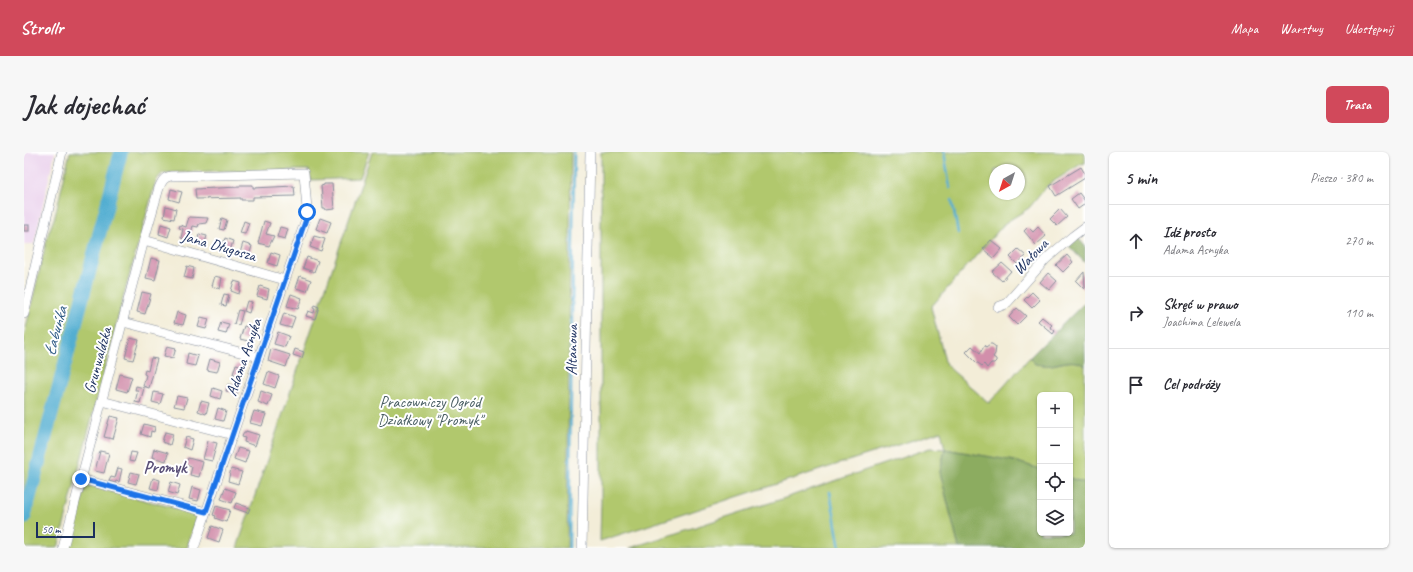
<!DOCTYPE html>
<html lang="pl">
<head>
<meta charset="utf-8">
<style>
	body { margin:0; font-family:Caveat,sans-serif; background:#f7f7f7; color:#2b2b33 }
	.controls { position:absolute; right:12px; bottom:12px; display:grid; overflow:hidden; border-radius:6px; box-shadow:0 1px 3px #0004 }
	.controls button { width:36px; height:36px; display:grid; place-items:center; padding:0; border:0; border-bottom:1px solid #e1e1e2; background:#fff; color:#2b2b33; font:20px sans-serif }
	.compass { position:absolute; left:965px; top:12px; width:36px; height:36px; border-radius:50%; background:#fff; box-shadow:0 1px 3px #0004; rotate:219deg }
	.scale { position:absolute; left:12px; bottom:10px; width:59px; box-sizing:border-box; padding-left:4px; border:2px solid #1b2f5e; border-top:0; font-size:11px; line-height:14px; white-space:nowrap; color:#1b2f5e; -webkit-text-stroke:3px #fff; paint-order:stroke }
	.stop { position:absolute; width:12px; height:12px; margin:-9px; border:3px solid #1a73e8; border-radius:50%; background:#fff }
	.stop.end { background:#1a73e8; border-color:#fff; box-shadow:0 1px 4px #0008 }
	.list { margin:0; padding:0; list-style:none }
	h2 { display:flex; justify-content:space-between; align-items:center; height:52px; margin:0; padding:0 16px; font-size:17px }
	h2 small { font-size:13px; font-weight:400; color:#7c7c81 }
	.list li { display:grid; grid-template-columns:26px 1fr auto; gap:12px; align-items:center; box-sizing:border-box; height:72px; padding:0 16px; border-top:1px solid #e1e1e2 }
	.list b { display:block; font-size:15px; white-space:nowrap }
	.list p { margin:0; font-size:13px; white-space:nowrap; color:#7c7c81 }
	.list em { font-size:13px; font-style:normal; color:#7c7c81 }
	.icon { flex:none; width:22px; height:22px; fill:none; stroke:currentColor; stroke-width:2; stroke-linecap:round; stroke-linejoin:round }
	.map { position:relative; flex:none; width:1061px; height:396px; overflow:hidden; border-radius:6px }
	header { display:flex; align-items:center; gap:24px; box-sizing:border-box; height:56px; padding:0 20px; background:#d1495b; color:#fff }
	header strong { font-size:19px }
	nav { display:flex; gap:22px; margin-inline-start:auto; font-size:14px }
	.intro { display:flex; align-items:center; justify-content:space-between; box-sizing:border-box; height:96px; padding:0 24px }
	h1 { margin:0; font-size:28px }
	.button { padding:10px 18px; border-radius:6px; background:#d1495b; color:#fff; font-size:14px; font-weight:700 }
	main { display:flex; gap:24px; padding:0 24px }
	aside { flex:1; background:#fff; border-radius:6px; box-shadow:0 1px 3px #0004 }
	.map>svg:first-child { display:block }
	.built { fill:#ead1ec }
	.green { fill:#b1c86d; stroke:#667c66; fill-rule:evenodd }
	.forest { fill:#8cac60; stroke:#546e5f }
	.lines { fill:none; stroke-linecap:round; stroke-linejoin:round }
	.stream { stroke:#53aed1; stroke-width:2.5 }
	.river { stroke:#53aed1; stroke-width:14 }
	.building { fill:#d28fab }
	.street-casing { stroke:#878e9b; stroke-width:10 }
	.street { stroke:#fff; stroke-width:9 }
	.route { stroke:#1a73e8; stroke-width:5 }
	.labels { text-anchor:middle; stroke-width:4; stroke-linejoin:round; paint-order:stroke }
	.street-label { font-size:16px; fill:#1b2f5e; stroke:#fff }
	.park-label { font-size:16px; fill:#485d62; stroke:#fff }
	.water-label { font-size:17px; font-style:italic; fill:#2f5b86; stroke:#fff }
	.neighbourhood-label { font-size:17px; font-weight:bold; fill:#5b5179; stroke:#fff }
</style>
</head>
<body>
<header>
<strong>Strollr</strong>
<nav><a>Mapa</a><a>Warstwy</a><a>Udostępnij</a></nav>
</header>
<div class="intro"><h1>Jak dojechać</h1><a class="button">Trasa</a></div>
<main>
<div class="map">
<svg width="1061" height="396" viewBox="0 0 1061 396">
	<rect width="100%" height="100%" fill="#fff"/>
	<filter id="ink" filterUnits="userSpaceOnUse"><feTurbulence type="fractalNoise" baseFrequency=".025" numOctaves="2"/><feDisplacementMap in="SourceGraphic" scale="8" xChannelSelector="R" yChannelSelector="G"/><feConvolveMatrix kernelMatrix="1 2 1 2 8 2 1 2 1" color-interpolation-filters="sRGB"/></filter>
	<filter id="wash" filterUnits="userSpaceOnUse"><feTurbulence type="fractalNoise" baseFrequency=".012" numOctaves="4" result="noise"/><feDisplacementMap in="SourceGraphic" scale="16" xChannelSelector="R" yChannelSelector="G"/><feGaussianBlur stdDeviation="0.9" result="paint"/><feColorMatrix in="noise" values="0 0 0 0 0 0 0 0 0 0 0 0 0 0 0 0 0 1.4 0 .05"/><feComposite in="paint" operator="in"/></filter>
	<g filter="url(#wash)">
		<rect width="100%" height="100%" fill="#f3edd8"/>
		<!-- built -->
		<polygon class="built" points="0,0 31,0 10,92 0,92"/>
		<!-- green -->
		<g class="green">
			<path d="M46,0H345L336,26L287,28L285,18L192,19L139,21C135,24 133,27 131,32L101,139L34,396H0V184L24,82L31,64Z"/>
			<polygon points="348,0 547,0 543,396 213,396"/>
			<path d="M577,0H1061V11L1057,12L1024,33L1005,56L981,71L907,155L922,213L965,251L1006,205L1011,212C1017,212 1022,213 1027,213C1038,212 1051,205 1061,214V331L1046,326V243H1016V317L990,309L921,297L916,320L935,396H606L758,347L906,296L921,297L917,279L576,389L577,349ZM971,18H995V42H971Z"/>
			<polygon points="62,333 174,362 163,396 45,396"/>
		</g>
		<!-- forest -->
		<g class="forest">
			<polygon points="1054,86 1061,94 1061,111 1045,94"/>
			<path d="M1061,150V214C1052,206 1038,211 1027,213C1022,214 1017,213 1011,212L1006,205Z"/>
			<polygon points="921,297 990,309 1016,317 1016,381 1046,381 1046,326 1061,331 1061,396 935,396 916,320"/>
		</g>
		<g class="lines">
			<!-- stream -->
			<g class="stream">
				<polyline points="920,0 926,36"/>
				<polyline points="928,48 934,81"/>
				<polyline points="806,340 816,396"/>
				<polyline points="545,396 550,0"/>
			</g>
			<!-- river -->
			<polyline class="river" points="0,366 97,0"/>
		</g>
		<g id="blocks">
			<!-- building -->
			<g class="building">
				<polygon points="1057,15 1061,22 1061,26 1032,44 1026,34"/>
				<polygon points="300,32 308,32 310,57 302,58 301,56 299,56 297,34 300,33"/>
				<polygon points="216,33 229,33 229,36 270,34 271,44 229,45 229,48 217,48 217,46 172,47 171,37 216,35"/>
				<polygon points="147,37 158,40 155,50 145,47"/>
				<polygon points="1055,41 1061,49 1061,52 1054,57 1047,47"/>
				<polygon points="142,54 152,57 150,67 140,65"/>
				<polygon points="1036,57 1043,65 1033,74 1026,67"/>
				<polygon points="165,65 184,66 182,71 175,72 174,75 169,74 165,88 157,86 159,77 155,76 156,73 162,75"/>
				<polygon points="198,66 203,68 200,78 195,77"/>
				<polygon points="296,66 307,70 303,81 292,77"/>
				<polygon points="220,69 225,71 221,82 216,81"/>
				<polygon points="240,69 246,71 242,82 250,84 245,94 234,91"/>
				<polygon points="137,72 147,75 144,85 135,82"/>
				<rect x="0" y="73" width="5" height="6"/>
				<polygon points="256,75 264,77 261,87 253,85"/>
				<polygon points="1004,75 1009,80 1014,75 1022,84 1012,93 1000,79"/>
				<polygon points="175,82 183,84 180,94 173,92"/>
				<polygon points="290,84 301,87 297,99 286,95"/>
				<polygon points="201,86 209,89 206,99 198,96"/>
				<polygon points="967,88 978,97 970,106 959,97"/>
				<polygon points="219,91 228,94 225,104 216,101"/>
				<polygon points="994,97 1002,104 993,112 986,105"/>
				<polygon points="247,100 256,103 253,114 244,111"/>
				<polygon points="1043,103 1049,110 1039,120 1032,113"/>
				<polygon points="283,105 294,109 290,120 279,116"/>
				<polygon points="127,106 136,108 131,128 122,126"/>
				<polygon points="978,111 987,119 978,129 968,120"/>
				<polygon points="163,114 170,116 168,127 160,125"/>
				<polygon points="1060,120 1061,136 1060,137 1052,129"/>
				<polygon points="1024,121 1033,129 1025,138 1016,130"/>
				<polygon points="191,124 198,126 196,137 188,134"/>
				<polygon points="276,124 287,128 283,139 272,136"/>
				<polygon points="210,129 217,131 215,142 207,139"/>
				<polygon points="236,134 245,137 243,147 233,144"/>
				<polygon points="118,140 127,142 121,162 113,160"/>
				<polygon points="1008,140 1016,148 1008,156 1000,148"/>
				<polygon points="200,142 205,143 202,154 197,153"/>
				<polygon points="267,142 278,146 274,157 263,154"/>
				<polygon points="223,149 228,150 225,161 220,159"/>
				<polygon points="290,153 295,155 291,167 282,164 284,159 290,161 291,157 289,156"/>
				<polygon points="993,156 1002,164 993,173 985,165"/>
				<polygon points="214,158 219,159 215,173 210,172"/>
				<polygon points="153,160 162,163 159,173 150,171"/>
				<polygon points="260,161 271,165 267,176 256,173"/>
				<polygon points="177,165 185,167 182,177 174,175"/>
				<polygon points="1018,165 1028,173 1026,175 1031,179 1029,182 1014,169"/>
				<polygon points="197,170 205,172 202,182 194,180"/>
				<polygon points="220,174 232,177 228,190 216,187"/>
				<polygon points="254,180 265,184 261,195 250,192"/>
				<polygon points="106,186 115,188 109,208 101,206"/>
				<polygon points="966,192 968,192 972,195 971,202 969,205 972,207 972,209 970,211 967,211 963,216 960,212 958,214 954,211 953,211 942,200 948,194 956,201 961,193 962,195"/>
				<polygon points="143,194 152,196 149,206 140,204"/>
				<polygon points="247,197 266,203 262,215 244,209"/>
				<polygon points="271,197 280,200 278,206 269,203"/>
				<polygon points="164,201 174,204 171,214 162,212"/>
				<polygon points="127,206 133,207 125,236 119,234 122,223 120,222 121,218 124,219"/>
				<polygon points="186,207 196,210 193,220 183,218"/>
				<polygon points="212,212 220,214 217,224 209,222"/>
				<polygon points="244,220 255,224 251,236 240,232"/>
				<polygon points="96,222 108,225 103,240 92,237"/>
				<polygon points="204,232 215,235 213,242 202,239"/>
				<polygon points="112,234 120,236 116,251 111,250 114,238 111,238"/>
				<polygon points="189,236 198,239 196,247 187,244"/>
				<polygon points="237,239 248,243 244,254 234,250"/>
				<polygon points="130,240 139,242 136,252 128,250"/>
				<polygon points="153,244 163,246 160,256 150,254"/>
				<polygon points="177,249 185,251 182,262 174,259"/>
				<polygon points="194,256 202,259 199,269 191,267"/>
				<polygon points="230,259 242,262 238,274 226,271"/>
				<polygon points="86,264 95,266 89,287 80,285"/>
				<polygon points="120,272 131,275 130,280 127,279 126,285 117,282"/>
				<polygon points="222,279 235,283 231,294 220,290 221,286 218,285 220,280 222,280"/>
				<polygon points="141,280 149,282 146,293 138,290"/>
				<polygon points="162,285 169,287 166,298 159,295"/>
				<polygon points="184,289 193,291 188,309 179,307"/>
				<polygon points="214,296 225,299 221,311 210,307"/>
				<polygon points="130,297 144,301 142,309 128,305"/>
				<polygon points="76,299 85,301 80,321 71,319"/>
				<polygon points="107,300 113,301 110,310 105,309"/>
				<polygon points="164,306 179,310 175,325 166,323 168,315 161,313"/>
				<polygon points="94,316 98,317 95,330 92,329 91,331 85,329 87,325 91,326"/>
				<polygon points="207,317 218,320 214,332 204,329"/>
				<polygon points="107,320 115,322 112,332 104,330"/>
				<polygon points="129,326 136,328 134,338 126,336"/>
				<polygon points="147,330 156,333 153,343 144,340"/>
				<polygon points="168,335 177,338 174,349 165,347"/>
				<polygon points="201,336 212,340 208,351 197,347"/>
				<polygon points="212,351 226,356 224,361 210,356"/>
				<polygon points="192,354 206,358 202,370 191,366 192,364 189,363"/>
				<polygon points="188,374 199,378 195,390 184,386"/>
			</g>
		</g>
	</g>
	<g filter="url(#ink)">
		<use href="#blocks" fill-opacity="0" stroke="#878e9b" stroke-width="1"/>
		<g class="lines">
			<!-- street casing -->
			<g class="street-casing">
				<g id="street">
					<polyline points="120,88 261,128"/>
					<polyline points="974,155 982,152 1022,107 1049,84 1061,75"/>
					<polyline points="0,162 38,0"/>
					<polyline points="99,170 235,205"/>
					<polyline points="78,249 209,283"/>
					<polyline points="57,327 182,360"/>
					<path d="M39,396L120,88L135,36C138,29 140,25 147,24L280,21L283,57L282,67L170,396"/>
					<polyline points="558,396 566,0"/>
				</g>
			</g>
			<!-- street -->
			<use href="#street" class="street"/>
		</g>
	</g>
	<g class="lines" filter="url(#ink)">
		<!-- route -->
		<polyline class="route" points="57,327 182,360 282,67 283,60"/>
	</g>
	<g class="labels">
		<!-- street labels -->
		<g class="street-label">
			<text transform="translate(195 93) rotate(16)" y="6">Jana Długosza</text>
			<text transform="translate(1006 104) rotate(-46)" y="6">Wałowa</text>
			<text transform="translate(547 198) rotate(-89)" y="6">Altanowa</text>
			<text transform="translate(219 205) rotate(-71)" y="6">Adama Asnyka</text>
			<text transform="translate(73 208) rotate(-75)" y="6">Grunwaldzka</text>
		</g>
		<!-- park labels -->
		<g class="park-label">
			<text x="406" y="255">Pracowniczy Ogród<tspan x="406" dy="18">Działkowy "Promyk"</tspan></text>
		</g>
		<!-- water labels -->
		<g class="water-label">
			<text transform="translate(31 179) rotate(-75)" y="6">Łabuńka</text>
		</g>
		<!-- neighbourhood labels -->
		<g class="neighbourhood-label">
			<text x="141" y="321">Promyk</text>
		</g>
	</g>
</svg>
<div class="controls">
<button>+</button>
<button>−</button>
<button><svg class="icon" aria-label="locate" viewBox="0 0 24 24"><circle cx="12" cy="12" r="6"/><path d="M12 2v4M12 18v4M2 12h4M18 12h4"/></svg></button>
<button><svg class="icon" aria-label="layers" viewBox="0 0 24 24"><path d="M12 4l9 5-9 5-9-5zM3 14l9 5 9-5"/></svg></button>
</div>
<svg class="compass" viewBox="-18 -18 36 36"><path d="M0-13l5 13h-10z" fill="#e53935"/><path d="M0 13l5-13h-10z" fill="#7c7c81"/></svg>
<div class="scale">50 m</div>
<div class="stop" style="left:283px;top:60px"></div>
<div class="stop end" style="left:57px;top:327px"></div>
</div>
<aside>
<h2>5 min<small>Pieszo · 380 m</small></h2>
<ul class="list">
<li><svg class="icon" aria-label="ahead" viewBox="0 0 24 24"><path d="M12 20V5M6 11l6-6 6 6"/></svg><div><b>Idź prosto</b><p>Adama Asnyka</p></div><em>270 m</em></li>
<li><svg class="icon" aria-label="right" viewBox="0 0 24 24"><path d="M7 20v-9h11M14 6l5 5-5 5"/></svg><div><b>Skręć w prawo</b><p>Joachima Lelewela</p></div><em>110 m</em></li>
<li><svg class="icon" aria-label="arrive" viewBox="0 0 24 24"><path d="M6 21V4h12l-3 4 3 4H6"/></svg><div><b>Cel podróży</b></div></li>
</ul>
</aside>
</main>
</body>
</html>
